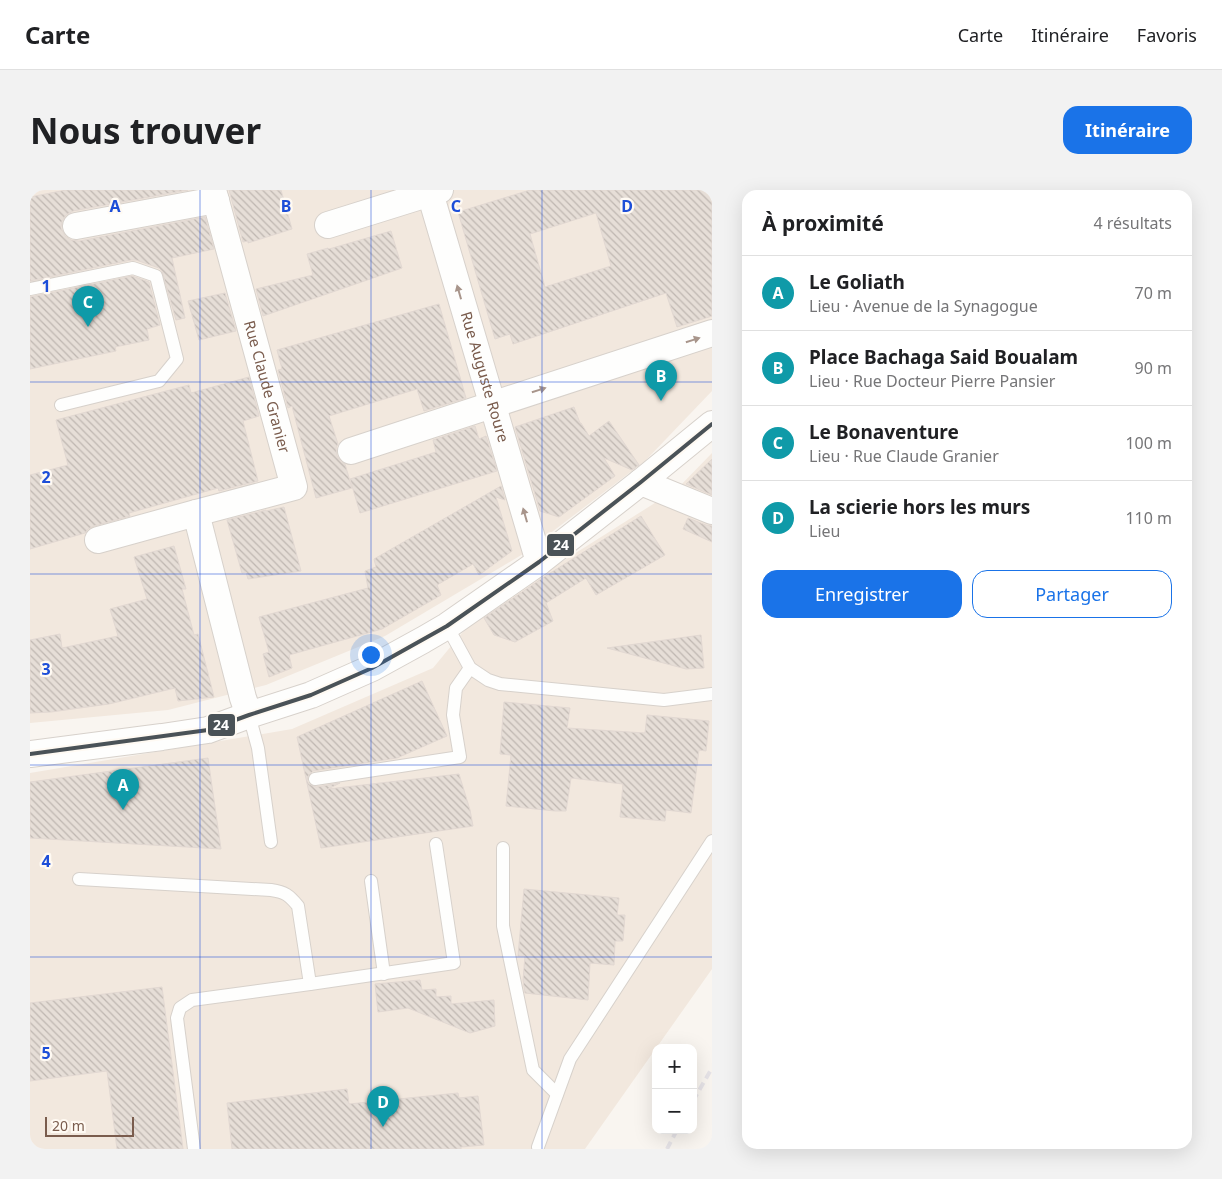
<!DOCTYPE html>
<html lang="fr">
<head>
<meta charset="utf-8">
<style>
	body { margin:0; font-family:"Noto Sans",sans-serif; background:#f2f2f2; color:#202124 }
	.controls { position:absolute; right:15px; bottom:15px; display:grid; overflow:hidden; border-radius:10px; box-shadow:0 5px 20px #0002 }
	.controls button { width:45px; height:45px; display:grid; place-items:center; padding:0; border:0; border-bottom:1px solid #e0e0e0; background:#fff; color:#202124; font:25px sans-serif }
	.scale { position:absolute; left:15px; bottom:12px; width:89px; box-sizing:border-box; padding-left:5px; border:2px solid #7a5c4d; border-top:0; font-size:14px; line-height:18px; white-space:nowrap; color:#7a5c4d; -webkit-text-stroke:4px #fffaf3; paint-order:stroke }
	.you { position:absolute; left:340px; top:464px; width:18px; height:18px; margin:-12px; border:4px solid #fff; border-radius:50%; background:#1a73e8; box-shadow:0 0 0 8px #1a73e833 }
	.badge { display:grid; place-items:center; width:32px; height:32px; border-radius:50%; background:#1a73e8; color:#fff; font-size:16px; font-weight:700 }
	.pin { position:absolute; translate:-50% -41px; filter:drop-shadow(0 1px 2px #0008) }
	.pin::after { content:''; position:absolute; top:26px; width:18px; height:15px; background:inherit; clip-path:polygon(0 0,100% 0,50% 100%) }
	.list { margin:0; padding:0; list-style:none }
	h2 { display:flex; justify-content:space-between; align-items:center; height:65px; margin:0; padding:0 20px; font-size:21px }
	h2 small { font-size:16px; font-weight:400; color:#757577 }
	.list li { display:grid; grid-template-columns:32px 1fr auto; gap:15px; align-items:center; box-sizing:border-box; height:75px; padding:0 20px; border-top:1px solid #e0e0e0 }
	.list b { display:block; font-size:19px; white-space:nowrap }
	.list p { margin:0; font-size:16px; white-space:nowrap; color:#757577 }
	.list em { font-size:16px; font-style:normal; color:#757577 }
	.actions { display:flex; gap:10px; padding:15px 20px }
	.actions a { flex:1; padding:11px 0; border:1px solid #1a73e8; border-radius:15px; text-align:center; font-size:18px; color:#1a73e8 }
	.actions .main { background:#1a73e8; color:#fff }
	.map { position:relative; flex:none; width:682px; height:959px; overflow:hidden; border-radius:15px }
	header { display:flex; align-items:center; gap:30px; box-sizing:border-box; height:70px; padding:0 25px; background:#fff; border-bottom:1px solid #e0e0e0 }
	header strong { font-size:24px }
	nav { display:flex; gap:28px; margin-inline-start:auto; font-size:18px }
	.intro { display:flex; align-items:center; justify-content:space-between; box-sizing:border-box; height:120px; padding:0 30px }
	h1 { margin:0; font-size:35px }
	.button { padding:12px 22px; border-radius:15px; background:#1a73e8; color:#fff; font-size:18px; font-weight:700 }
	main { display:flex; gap:30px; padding:0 30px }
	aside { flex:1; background:#fff; border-radius:15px; box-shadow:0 5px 20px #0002 }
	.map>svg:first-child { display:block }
	.residential { fill:#f2e8de }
	.building { fill:url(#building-back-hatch); stroke:#e2d8d2; fill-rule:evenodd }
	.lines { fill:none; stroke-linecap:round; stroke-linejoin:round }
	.lane-casing { stroke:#d7d1cb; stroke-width:14 }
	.street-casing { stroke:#d7d1cb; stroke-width:28 }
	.lane { stroke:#fefefd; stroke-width:12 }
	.street { stroke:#fefefd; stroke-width:26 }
	.rail { stroke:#e6e3e7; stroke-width:4; stroke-dasharray:8 5; stroke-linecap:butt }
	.bus-1-casing { stroke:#fffaf3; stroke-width:8 }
	.bus-1 { stroke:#4a5257; stroke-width:4 }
	.oneway { fill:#a8958b }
	.grid { fill:none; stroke:#1d4ed8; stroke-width:1; stroke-opacity:0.55 }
	.labels { text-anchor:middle; stroke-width:4.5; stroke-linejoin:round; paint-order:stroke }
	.street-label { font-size:15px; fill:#7a5c4d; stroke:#fffaf3 }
	.grid-label { font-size:16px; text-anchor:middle; font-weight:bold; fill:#1d4ed8; stroke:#fffaf3; stroke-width:4.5; stroke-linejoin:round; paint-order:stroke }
	.line-badge { stroke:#fffaf3; stroke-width:2 }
	.badge-label { font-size:14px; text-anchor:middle; font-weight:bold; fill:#fff }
</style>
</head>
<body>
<header>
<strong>Carte</strong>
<nav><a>Carte</a><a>Itinéraire</a><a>Favoris</a></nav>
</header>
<div class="intro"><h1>Nous trouver</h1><a class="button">Itinéraire</a></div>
<main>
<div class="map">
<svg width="682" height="959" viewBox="0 0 682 959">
	<defs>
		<pattern id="building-back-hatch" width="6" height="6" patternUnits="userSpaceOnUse" patternTransform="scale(1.25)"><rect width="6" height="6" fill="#e6ded7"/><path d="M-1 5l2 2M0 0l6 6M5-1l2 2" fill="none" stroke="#bfb7b1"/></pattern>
	</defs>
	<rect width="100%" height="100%" fill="#f9f5f0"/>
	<!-- residential -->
	<g class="residential">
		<polygon points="0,0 682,0 682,201 615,271 493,364 355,446 236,495 138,520 0,533"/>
		<polygon points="682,263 682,779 555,959 0,959 0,583 262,539 403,478 446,426 647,299"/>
	</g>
	<!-- building -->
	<g class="building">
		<polygon points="36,0 158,0 43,21 36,25 32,31 31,38 35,46 41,50 49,51 175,27 184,59 142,68 155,128 146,130 132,81 129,78 106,70 101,70 0,91 0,7"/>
		<polygon points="199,0 251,0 262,39 218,53 218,51 213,52"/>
		<path d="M500,0H682V126L647,137L636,103L483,154L480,144L465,149L428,22ZM566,23L581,76L515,97L500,44Z"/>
		<polygon points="361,41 372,78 233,126 226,99 283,85 277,64 298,58 299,59"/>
		<polygon points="102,86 119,92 130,135 117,139 119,150 85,157 86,161 0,179 0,107"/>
		<polygon points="195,103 206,141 169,150 158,111"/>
		<polygon points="409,114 436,208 394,221 387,199 299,226 308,254 306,258 307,266 311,272 315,274 322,298 286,308 262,216 258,218 248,180 252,179 247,160"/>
		<polygon points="219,187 229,226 213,231 228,291 189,301 188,298 99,323 100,326 64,336 58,339 55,343 0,359 0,285 38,275 26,230 159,195 161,203"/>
		<polygon points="544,217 550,233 551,233 559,246 579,231 609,275 602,280 574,268 585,286 529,327 510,321 485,237"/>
		<polygon points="445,236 449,249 456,246 467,281 330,323 320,289 406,262 403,250"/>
		<polygon points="682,269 682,305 656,294"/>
		<polygon points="471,296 475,310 466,307 482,361 449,385 443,374 407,395 411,405 352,439 259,465 262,478 239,487 233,464 239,462 229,427 338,398 335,381 346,377 344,369"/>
		<polygon points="254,317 271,381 218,389 216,382 212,383 197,330 236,320 236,321"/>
		<polygon points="611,326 635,365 566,405 556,388 516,413 523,431 485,452 464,445 454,428 514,387"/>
		<polygon points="658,328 676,335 682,336 682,352 653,339"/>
		<polygon points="144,356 156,399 152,399 164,445 168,444 184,507 148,511 145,498 79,514 21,522 0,523 0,450 30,444 32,458 88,446 80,419 117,409 104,367"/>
		<polygon points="671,445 674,478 656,479 577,458"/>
		<polygon points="392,491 417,546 367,568 283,581 278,586 277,591 279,594 286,597 310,593 298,599 429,584 440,620 443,636 291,658 267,547"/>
		<polygon points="474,512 540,518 537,538 615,543 617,525 679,531 676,561 669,560 661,623 636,620 635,631 590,627 593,594 541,588 536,621 525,621 476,616 481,565 470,564"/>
		<polygon points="178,568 191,659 0,648 0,592"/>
		<polygon points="494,699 589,708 587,725 595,725 593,751 585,751 584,775 560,773 558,810 495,803 493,790 495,766 488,766"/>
		<polygon points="390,790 392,800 406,799 406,807 421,806 421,814 464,810 465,836 440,843 378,818 348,822 345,794"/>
		<polygon points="132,797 153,959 87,959 77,881 0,891 0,813"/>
		<polygon points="317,899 319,914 428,903 429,908 448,906 454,955 431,957 431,959 202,959 197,913"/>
	</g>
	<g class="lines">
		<!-- lane casing -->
		<g class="lane-casing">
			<g id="lane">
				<polyline points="0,99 103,78 126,86 147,169 129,191 31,215"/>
				<polyline points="417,436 440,478 458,490 470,494 634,510 682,504"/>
				<polyline points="219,525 228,558 241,652"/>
				<polyline points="285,589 430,567 423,525 426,498 440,478"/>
				<polyline points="473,658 473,736 503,880 527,904"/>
				<path d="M49,689L241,700C255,702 259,705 268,716L280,794L162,810L150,818L147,828L164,959"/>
				<polyline points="341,691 354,784"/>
				<polyline points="280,794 424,773 406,654"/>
				<polyline points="508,957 540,869 682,651"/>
			</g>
		</g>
		<!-- street casing -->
		<g class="street-casing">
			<g id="street">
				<path id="s1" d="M183,0L264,297L166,323L213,508L219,525"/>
				<path id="s2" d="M400,3L509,372"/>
				<polyline points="298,35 410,0"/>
				<polyline points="46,36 186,10"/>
				<polyline points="321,261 682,143"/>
				<polyline points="611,292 682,321"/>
				<polyline points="68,350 166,323"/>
				<polyline points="0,564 132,547 178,540 219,525 281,505 342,478 393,450 417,436 509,372 611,292 682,234"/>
			</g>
		</g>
		<!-- lane -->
		<use href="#lane" class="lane"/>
		<!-- street -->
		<use href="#street" class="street"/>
		<!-- rail -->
		<g class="rail">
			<polyline points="663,911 682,878"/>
			<polyline points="637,959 647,940"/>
		</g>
		<!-- bus-1 casing -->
		<g class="bus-1-casing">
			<polyline id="bus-1" points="0,564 178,540 219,525 281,505 342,478 417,436 509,372 611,292 682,234"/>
		</g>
		<!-- bus-1 -->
		<use href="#bus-1" class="bus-1"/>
	</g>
	<!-- one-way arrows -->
	<defs><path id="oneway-solid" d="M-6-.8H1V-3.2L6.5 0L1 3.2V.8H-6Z" transform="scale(1.25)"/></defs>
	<g class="oneway">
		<use href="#oneway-solid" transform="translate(429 102) rotate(-106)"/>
		<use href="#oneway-solid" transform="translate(663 150) rotate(-18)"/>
		<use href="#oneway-solid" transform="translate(509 200) rotate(-18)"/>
		<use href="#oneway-solid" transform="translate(495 325) rotate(-106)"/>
	</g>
	<!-- grid -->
	<path class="grid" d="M170,0V959M341,0V959M512,0V959M0,192H682M0,384H682M0,575H682M0,767H682"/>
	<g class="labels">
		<!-- street labels -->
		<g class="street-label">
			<text dy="5" stroke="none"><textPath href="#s2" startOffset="192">Rue Auguste Roure</textPath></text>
			<text dy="5" stroke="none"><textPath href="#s1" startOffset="204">Rue Claude Granier</textPath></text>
		</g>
	</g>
	<g class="grid-label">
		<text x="85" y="22">A</text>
		<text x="256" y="22">B</text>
		<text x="426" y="22">C</text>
		<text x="597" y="22">D</text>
		<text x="16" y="102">1</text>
		<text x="16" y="293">2</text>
		<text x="16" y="485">3</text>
		<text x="16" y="677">4</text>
		<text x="16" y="869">5</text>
	</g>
	<g class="line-badge">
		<rect x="516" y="343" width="29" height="24" rx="5" fill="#4a5257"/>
		<rect x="177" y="523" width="29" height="24" rx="5" fill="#4a5257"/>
	</g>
	<g class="badge-label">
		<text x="531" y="360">24</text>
		<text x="191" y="540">24</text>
	</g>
</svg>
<div class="controls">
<button>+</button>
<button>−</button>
</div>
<div class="scale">20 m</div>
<div class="you"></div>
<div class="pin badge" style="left:93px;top:620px;background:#0f9aa8">A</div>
<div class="pin badge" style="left:631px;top:211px;background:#0f9aa8">B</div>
<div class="pin badge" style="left:58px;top:137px;background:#0f9aa8">C</div>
<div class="pin badge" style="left:353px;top:937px;background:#0f9aa8">D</div>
</div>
<aside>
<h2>À proximité<small>4 résultats</small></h2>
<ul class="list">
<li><span class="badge" style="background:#0f9aa8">A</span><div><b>Le Goliath</b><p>Lieu · Avenue de la Synagogue</p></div><em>70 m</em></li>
<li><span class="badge" style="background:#0f9aa8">B</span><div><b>Place Bachaga Said Boualam</b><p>Lieu · Rue Docteur Pierre Pansier</p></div><em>90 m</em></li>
<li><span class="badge" style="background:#0f9aa8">C</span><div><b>Le Bonaventure</b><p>Lieu · Rue Claude Granier</p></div><em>100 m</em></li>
<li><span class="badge" style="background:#0f9aa8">D</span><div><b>La scierie hors les murs</b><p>Lieu</p></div><em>110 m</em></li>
</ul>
<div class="actions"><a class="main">Enregistrer</a><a>Partager</a></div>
</aside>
</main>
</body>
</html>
